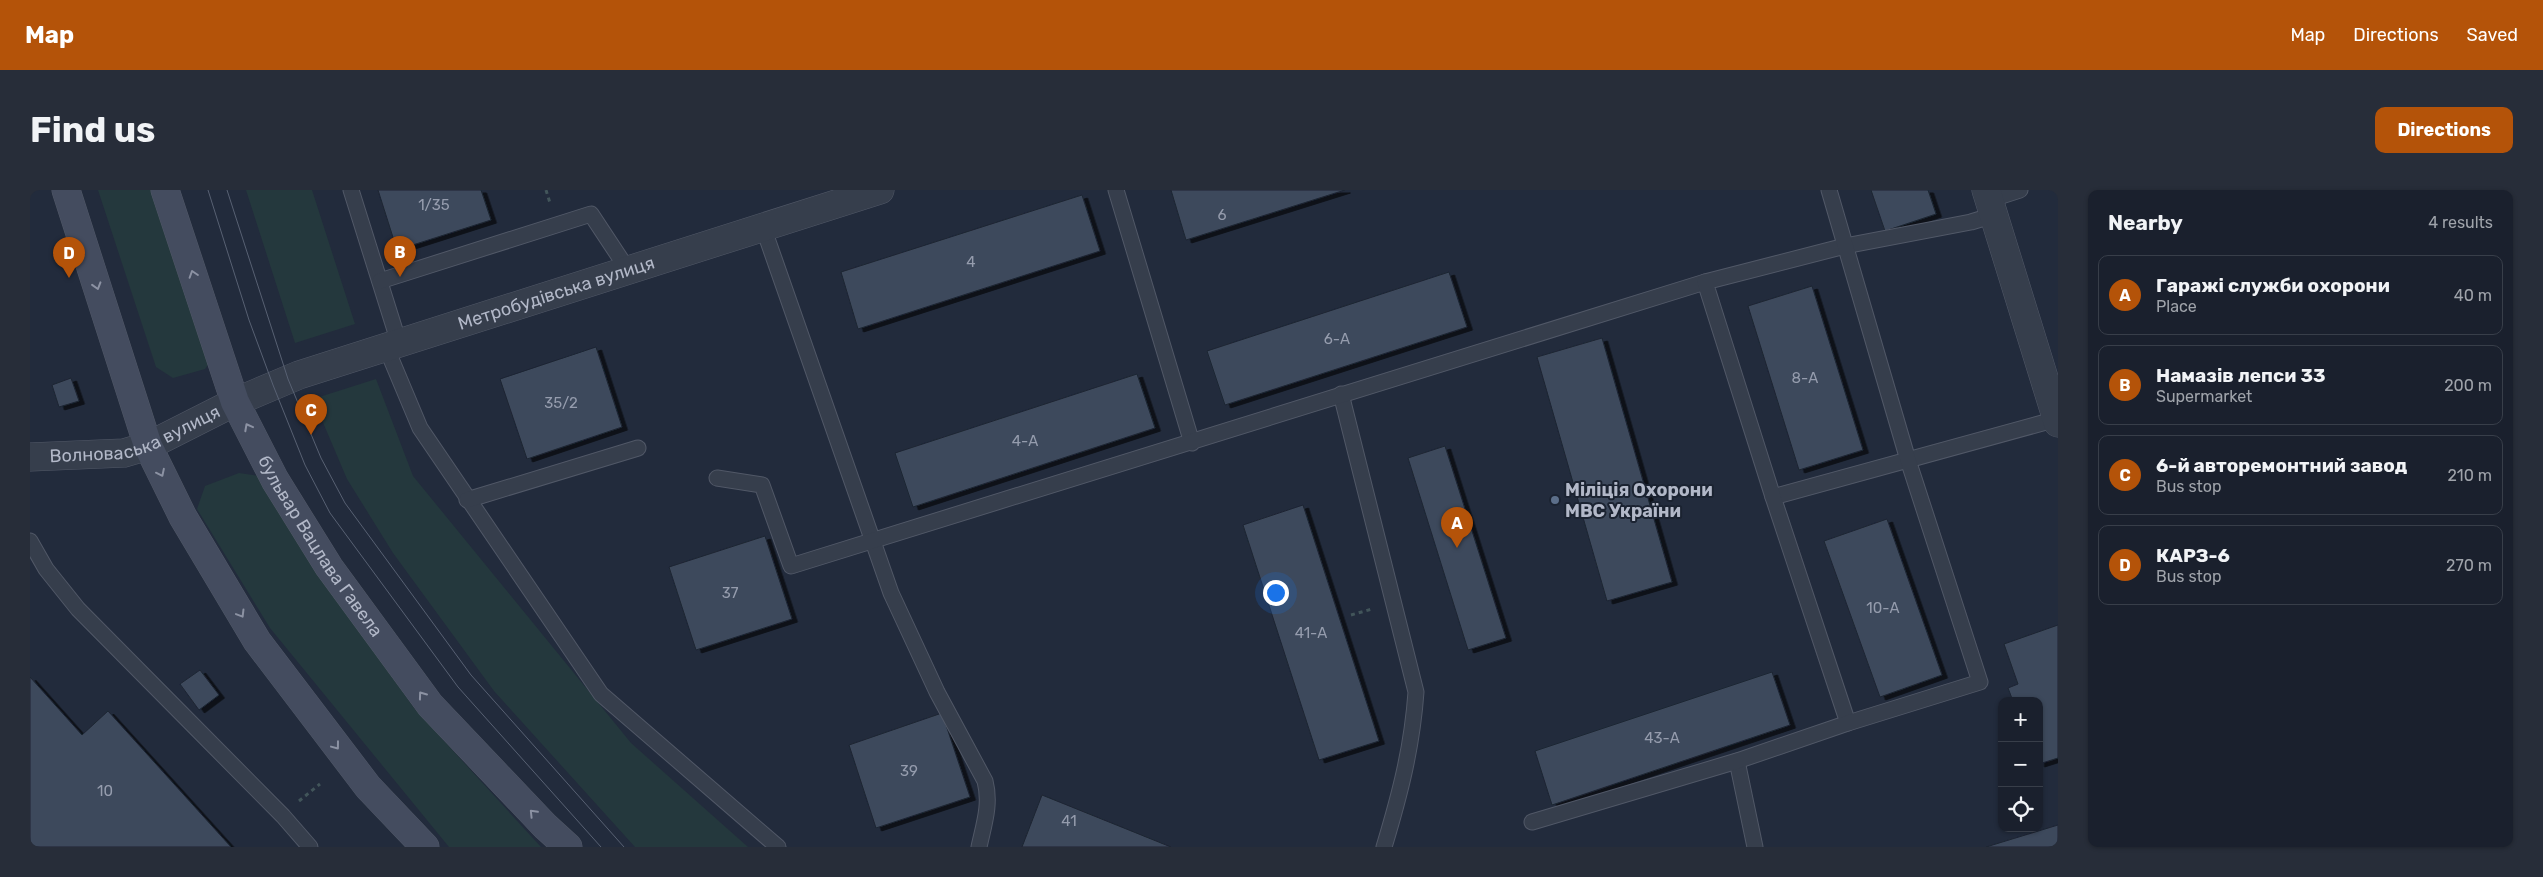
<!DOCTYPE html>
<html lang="en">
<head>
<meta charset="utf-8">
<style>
	body { margin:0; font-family:Rubik,sans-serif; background:#272d39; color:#f1f3f6 }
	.controls { position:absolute; right:15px; bottom:15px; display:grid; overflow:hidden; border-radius:10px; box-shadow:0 1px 4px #0004 }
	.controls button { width:45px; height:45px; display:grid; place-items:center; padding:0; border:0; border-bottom:1px solid #383e49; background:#1a202d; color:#f1f3f6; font:25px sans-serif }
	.you { position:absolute; left:1245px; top:402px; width:18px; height:18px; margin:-12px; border:4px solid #fff; border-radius:50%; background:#1a73e8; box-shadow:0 0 0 8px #1a73e833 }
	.badge { display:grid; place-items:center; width:32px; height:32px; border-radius:50%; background:#b45309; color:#fff; font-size:16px; font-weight:700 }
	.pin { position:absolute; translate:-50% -41px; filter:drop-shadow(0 1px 2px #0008) }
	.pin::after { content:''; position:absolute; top:26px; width:18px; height:15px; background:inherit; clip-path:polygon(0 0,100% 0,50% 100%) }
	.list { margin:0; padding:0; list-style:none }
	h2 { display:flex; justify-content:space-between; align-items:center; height:65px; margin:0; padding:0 20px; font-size:21px }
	h2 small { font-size:16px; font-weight:400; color:#9fa3aa }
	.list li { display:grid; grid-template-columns:32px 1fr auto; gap:15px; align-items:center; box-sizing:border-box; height:80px; margin:0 10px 10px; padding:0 10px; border:1px solid #383e49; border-radius:10px }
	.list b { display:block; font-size:19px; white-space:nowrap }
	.list p { margin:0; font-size:16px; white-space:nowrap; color:#9fa3aa }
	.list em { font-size:16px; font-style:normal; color:#9fa3aa }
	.icon { flex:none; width:28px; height:28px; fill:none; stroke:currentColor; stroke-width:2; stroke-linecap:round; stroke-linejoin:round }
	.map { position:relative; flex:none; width:2028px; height:657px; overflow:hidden; border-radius:10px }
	header { display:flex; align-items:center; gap:30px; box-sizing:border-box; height:70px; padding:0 25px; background:#b45309; color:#fff }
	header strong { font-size:24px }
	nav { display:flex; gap:28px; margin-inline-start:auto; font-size:18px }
	.intro { display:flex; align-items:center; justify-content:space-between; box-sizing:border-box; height:120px; padding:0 30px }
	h1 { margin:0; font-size:35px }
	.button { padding:12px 22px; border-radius:10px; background:#b45309; color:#fff; font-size:18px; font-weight:700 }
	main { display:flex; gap:30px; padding:0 30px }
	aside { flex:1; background:#1a202d; border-radius:10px; box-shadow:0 1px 4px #0004 }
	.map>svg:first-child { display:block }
	.green { fill:#24383d }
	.building { fill:#3e495b; stroke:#1d2533; filter:url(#shadow) }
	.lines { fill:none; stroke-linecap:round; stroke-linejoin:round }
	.service-casing { stroke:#515867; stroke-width:17 }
	.minor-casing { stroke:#515867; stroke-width:29 }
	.secondary-casing { stroke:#515867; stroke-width:29 }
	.path { stroke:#42555a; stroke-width:3; stroke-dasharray:4 4; stroke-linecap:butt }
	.service { stroke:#363e4c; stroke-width:15 }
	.minor { stroke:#363e4c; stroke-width:28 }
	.secondary { stroke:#444c5f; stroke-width:28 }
	.tram { stroke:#586173; stroke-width:1 }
	.oneway { stroke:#8c92a3 }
	.service-dot { fill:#5c6f8a; stroke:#1b2331; stroke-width:2 }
	.labels { text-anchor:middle; stroke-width:4; stroke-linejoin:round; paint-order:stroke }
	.number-label { font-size:15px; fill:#959cad }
	.street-label { font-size:18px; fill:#b2b8c8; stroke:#1b2331 }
	.poi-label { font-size:18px; font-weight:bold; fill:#b2b8c8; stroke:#1b2331; text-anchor:start }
</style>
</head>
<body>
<header>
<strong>Map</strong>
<nav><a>Map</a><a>Directions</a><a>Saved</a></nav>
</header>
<div class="intro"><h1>Find us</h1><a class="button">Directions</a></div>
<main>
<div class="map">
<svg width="2028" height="657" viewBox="0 0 2028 657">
	<defs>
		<filter id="shadow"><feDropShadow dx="5.5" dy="3" stdDeviation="0" flood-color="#0009"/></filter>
	</defs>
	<rect width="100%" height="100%" fill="#222b3c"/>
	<!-- green -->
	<g class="green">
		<polygon points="68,0 129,0 185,165 175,179 143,188 126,177"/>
		<polygon points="216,0 282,0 325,134 265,153"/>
		<polygon points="346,189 383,286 601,553 718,657 605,657 464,501 363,363 317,289 283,209"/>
		<polygon points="209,283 229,286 289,383 384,518 511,657 419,657 240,438 167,319 175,296"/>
	</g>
	<!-- building -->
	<g class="building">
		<polygon points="348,0 451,0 461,30 367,60"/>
		<polygon points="1141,0 1315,0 1156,50"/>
		<polygon points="1841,0 1898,0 1906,24 1855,41"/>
		<polygon points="1052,5 1070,61 828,139 811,82"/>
		<polygon points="1419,82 1437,137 1195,215 1177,161"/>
		<polygon points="1782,96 1833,260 1769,280 1718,116"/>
		<polygon points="1572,148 1642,392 1577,411 1507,167"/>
		<polygon points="566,157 592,237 497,269 470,189"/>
		<polygon points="1107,184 1125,238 883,317 865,263"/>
		<polygon points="41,188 49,211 29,217 22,195"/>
		<polygon points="1415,256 1476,448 1438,460 1378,268"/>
		<polygon points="1273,315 1349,551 1289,570 1213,335"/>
		<polygon points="1857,329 1912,485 1850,507 1794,351"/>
		<polygon points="735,346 762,429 666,460 639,377"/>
		<polygon points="2028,435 2028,568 2009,574 2009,511 1983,511 1978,498 1988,494 1974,454"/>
		<polygon points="170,480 189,505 169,520 150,494"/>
		<polygon points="1742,482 1760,535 1522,615 1505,561"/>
		<polygon points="0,487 52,545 78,521 201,657 0,657"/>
		<polygon points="912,523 940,607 846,638 819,555"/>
		<polygon points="1012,605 1141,657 992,657"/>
		<polygon points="2028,635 2028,657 1956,657"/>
	</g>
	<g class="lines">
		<!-- service casing -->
		<g class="service-casing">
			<g id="service">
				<polyline points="321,0 369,153"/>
				<polyline points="1086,0 1162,253"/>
				<polyline points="1959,10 1990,0"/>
				<path d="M733,37L861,403L907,502L955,591C961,614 954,634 949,657"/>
				<polyline points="350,91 561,24 598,80"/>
				<polyline points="356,157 390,238 571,504 748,657"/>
				<path d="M1311,204L1386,502C1382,558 1370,604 1354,657"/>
				<polyline points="687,288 732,295 761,376 1675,92"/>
				<polyline points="1743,307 2027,229"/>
				<polyline points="437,310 608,258"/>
				<polyline points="0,351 16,379 48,419 253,626 280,657"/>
				<polyline points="1818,533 1743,307 1675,92 1815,56 1941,32 1964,25"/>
				<polyline points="1707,571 1725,657"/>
				<polyline points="1502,632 1707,571 1818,533 1950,492 1878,270 1799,0"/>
			</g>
		</g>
		<!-- minor casing -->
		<g class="minor-casing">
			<g id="minor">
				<polyline points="1956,0 2028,233"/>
				<path id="s1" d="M0,267L94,263L118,256L205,212L269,185L850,0"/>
			</g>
		</g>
		<!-- secondary casing -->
		<g class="secondary-casing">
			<g id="secondary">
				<polyline points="36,0 118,256 153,327 227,451 338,597 395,657"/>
				<path id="s2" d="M135,0L205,212L245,290L299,377L400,515L515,636L538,657"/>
			</g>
		</g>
		<!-- path -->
		<g class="path">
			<polyline points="516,0 520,13"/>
			<polyline points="1321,425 1342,419"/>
			<polyline points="269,611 290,594"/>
		</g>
		<!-- service -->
		<use href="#service" class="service"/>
		<!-- minor -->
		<use href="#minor" class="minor"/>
		<!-- secondary -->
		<use href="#secondary" class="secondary"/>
		<!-- tram -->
		<g class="tram">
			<polyline points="178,0 219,130 243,195 275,275 300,323 428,497 571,657"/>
			<polyline points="197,0 258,189 291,268 315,313 441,485 594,657"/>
		</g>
	</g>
	<!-- one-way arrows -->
	<defs><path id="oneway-chevron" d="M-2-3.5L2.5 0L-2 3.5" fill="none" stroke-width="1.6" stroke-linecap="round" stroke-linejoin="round" transform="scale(1.25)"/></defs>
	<g class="oneway">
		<use href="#oneway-chevron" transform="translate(163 84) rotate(-108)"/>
		<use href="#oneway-chevron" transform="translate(67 96) rotate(73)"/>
		<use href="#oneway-chevron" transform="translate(218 237) rotate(-118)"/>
		<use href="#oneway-chevron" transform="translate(131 283) rotate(64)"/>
		<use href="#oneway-chevron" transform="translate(211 424) rotate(59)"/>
		<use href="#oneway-chevron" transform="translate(392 505) rotate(-126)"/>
		<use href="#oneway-chevron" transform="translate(306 556) rotate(53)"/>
		<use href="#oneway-chevron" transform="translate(503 623) rotate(-134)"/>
	</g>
	<!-- markers -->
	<circle class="service-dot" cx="1525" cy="310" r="5"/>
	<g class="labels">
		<!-- number labels -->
		<g class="number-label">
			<text x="404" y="20">1/35</text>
			<text x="1192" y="30">6</text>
			<text x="941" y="77">4</text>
			<text x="1307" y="154">6-А</text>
			<text x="1775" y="193">8-А</text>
			<text x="531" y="218">35/2</text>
			<text x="995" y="256">4-А</text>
			<text x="700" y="408">37</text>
			<text x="1853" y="423">10-А</text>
			<text x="1281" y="448">41-А</text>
			<text x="1632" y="553">43-А</text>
			<text x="879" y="586">39</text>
			<text x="75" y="606">10</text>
			<text x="1039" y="636">41</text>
		</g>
		<!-- street labels -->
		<g class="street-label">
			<text dy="6" stroke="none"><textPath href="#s1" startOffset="556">Метробудівська вулиця</textPath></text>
			<text dy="6" stroke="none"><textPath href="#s1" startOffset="109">Волноваська вулиця</textPath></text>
			<text dy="6" stroke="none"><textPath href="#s2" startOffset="391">бульвар Вацлава Гавела</textPath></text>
		</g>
		<!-- poi labels -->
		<g class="poi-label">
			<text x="1535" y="306">Міліція Охорони<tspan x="1535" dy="21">МВС України</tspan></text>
		</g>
	</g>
</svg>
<div class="controls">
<button>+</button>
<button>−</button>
<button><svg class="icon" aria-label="locate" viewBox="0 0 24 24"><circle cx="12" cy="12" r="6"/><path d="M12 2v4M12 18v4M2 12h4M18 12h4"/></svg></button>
</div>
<div class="you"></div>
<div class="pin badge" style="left:1427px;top:358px">A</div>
<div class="pin badge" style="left:370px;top:87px">B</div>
<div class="pin badge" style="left:281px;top:245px">C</div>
<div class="pin badge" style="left:39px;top:88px">D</div>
</div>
<aside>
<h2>Nearby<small>4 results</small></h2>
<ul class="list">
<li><span class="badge">A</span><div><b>Гаражі служби охорони</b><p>Place</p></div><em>40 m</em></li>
<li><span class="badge">B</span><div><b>Намазів лепси 33</b><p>Supermarket</p></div><em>200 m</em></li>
<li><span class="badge">C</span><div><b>6-й авторемонтний завод</b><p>Bus stop</p></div><em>210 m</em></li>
<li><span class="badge">D</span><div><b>КАРЗ-6</b><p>Bus stop</p></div><em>270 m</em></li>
</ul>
</aside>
</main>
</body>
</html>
